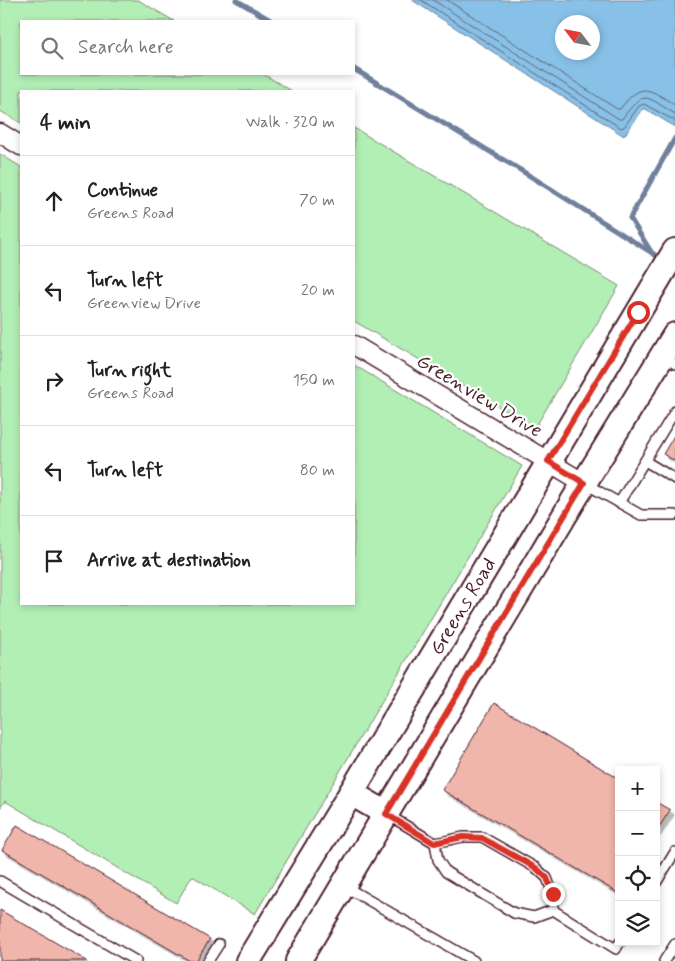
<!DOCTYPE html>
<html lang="en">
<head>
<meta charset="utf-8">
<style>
	body { margin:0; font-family:Mynerve,sans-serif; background:#f6f6f6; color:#222 }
	.controls { position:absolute; right:15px; bottom:15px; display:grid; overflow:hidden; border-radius:0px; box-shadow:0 2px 8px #0003 }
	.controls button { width:45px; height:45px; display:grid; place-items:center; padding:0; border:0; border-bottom:1px solid #e0e0e0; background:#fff; color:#222; font:25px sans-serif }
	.compass { position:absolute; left:555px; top:15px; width:45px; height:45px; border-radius:50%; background:#fff; box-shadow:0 2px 8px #0003; rotate:302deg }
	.stop { position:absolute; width:15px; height:15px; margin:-11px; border:4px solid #d93025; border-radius:50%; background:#fff }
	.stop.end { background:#d93025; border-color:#fff; box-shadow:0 1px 5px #0008 }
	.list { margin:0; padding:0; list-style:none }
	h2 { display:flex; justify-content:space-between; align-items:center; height:65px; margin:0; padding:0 20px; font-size:21px }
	h2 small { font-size:16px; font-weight:400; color:#767676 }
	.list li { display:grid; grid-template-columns:32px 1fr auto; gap:15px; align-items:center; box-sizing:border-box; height:90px; padding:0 20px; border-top:1px solid #e0e0e0 }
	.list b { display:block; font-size:19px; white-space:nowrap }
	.list p { margin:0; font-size:16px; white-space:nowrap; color:#767676 }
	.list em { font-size:16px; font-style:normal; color:#767676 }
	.icon { flex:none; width:28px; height:28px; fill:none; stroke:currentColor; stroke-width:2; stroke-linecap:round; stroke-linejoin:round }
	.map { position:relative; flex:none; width:675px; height:961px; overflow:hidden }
	.search { position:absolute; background:#fff; box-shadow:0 2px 8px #0003; left:20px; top:20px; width:335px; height:55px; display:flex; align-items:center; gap:12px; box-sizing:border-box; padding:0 18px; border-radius:0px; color:#767676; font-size:19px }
	.panel { position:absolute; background:#fff; box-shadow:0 2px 8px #0003; left:20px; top:90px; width:335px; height:515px; border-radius:0px }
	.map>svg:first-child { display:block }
	.green { fill:#b2efb5; stroke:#7e8770 }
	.water { fill:#88c1e7; stroke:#6f809c; fill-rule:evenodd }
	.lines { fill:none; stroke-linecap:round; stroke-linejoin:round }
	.shore { stroke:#636076; stroke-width:1 }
	.stream { stroke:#6f809c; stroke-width:5 }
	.building { fill:#f0b5ab; stroke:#4a1f2b; filter:url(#shadow) }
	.service-casing { stroke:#4a1f2b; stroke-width:12 }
	.minor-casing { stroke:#4a1f2b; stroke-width:21 }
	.secondary-casing { stroke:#4a1f2b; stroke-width:28 }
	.service { stroke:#fff; stroke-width:9 }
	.minor { stroke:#fff; stroke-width:18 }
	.secondary { stroke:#fff; stroke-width:24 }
	.route { stroke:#d93025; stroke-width:6 }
	.labels { text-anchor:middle; stroke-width:4.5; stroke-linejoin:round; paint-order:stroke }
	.street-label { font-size:20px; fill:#4a1f2b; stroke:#fff }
</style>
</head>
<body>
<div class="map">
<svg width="675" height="961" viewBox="0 0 675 961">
	<defs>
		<filter id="shadow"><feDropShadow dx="4.5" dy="4.5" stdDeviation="0" flood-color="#0004"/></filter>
	</defs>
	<rect width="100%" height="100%" fill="#fff"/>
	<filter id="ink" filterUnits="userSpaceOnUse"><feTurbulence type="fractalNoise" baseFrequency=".02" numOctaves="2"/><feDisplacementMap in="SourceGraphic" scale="10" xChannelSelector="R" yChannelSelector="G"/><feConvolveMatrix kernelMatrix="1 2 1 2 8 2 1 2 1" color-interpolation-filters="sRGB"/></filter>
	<g filter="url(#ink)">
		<!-- green -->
		<g class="green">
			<polygon points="0,0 138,0 174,21 21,21 21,74 263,74 292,91 21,91 21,123 0,111"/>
			<polygon points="354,128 619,286 535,428 354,321"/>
			<polygon points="0,154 21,167 21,604 354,604 354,365 522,466 255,914 192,876 176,903 5,801 0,808"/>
		</g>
		<!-- water -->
		<path class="water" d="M412,0H675V127L644,108L624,136ZM562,22H592V52H562Z"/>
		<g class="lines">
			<!-- shore -->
			<g class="shore">
				<polyline points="421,0 621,128 624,127 639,106 644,104 675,121"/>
				<path d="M433,0L619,119H622C645,88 645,96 675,114"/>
				<path d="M447,0L617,109H620C642,80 649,89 675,105"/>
			</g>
			<!-- stream -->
			<g class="stream">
				<polyline points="236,0 272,21"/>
				<polyline points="354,69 535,179 652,253"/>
				<polyline points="662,259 652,253 630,218 675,138"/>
			</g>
		</g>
		<!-- building -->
		<g class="building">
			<polygon points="675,434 675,461 663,454"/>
			<polygon points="494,703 619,779 618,893 442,790"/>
			<polygon points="656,802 670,810 656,832"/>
			<polygon points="17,825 210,939 196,961 190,961 2,850"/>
			<polygon points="0,910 87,961 0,961"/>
		</g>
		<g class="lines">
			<!-- service casing -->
			<g class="service-casing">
				<g id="service">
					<polyline points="662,356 675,364"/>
					<polyline points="645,461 675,479"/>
					<polyline points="584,483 641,515 675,515"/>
					<polyline points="619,503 675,411"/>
					<polyline points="388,815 435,843"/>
					<polygon points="463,837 482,837 536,868 547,878 553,894 553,910 534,917 514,913 446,872 438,860 435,843"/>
					<polyline points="0,881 136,961"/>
					<polyline points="656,883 675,852"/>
					<polyline points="344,886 474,961"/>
					<polyline points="553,910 616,949 620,942"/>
					<polyline points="208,961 219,944"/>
					<polyline points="664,961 675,944"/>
				</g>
			</g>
			<!-- minor casing -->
			<g class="minor-casing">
				<g id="minor">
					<polyline points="0,133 21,146"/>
					<polyline points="354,345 584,483"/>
				</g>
			</g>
			<!-- secondary casing -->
			<g class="secondary-casing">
				<g id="secondary">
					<polyline points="351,793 387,814"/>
					<polyline points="248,961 351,793 675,251"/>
					<polyline points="298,961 584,483 675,335"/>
				</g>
			</g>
			<!-- service -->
			<use href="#service" class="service"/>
			<!-- minor -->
			<use href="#minor" class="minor"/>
			<!-- secondary -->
			<use href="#secondary" class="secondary"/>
		</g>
	</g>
	<g class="lines" filter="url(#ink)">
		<!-- route -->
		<polyline class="route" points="553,894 547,878 536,868 482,838 463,837 434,843 386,814 584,483 548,461 638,312"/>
	</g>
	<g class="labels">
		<!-- street labels -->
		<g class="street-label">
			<text transform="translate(480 395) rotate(31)" y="7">Greenview Drive</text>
			<text transform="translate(462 606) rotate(-59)" y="7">Greens Road</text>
		</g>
	</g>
</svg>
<div class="controls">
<button>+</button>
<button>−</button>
<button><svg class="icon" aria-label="locate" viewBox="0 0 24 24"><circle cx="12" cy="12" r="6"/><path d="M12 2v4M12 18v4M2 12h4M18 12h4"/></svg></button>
<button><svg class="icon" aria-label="layers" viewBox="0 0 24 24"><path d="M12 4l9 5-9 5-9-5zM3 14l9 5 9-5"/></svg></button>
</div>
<svg class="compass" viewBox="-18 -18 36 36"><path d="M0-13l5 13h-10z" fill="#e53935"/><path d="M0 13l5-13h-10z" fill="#767676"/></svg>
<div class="stop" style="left:638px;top:312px"></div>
<div class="stop end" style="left:553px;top:894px"></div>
<div class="search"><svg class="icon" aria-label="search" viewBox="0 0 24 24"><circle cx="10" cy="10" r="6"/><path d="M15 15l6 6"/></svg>Search here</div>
<section class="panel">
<h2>4 min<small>Walk · 320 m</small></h2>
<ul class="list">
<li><svg class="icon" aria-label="ahead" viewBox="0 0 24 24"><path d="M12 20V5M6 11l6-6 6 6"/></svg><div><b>Continue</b><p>Greens Road</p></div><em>70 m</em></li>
<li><svg class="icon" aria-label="left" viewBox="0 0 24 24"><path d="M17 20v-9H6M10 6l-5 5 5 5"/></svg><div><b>Turn left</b><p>Greenview Drive</p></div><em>20 m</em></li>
<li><svg class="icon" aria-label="right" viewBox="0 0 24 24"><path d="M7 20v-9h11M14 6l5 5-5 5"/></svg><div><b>Turn right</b><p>Greens Road</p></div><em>150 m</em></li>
<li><svg class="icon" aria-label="left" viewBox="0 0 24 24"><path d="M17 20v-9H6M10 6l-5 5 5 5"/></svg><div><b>Turn left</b></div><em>80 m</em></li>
<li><svg class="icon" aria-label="arrive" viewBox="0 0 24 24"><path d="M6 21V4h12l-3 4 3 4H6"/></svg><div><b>Arrive at destination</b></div></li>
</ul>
</section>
</div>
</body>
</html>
